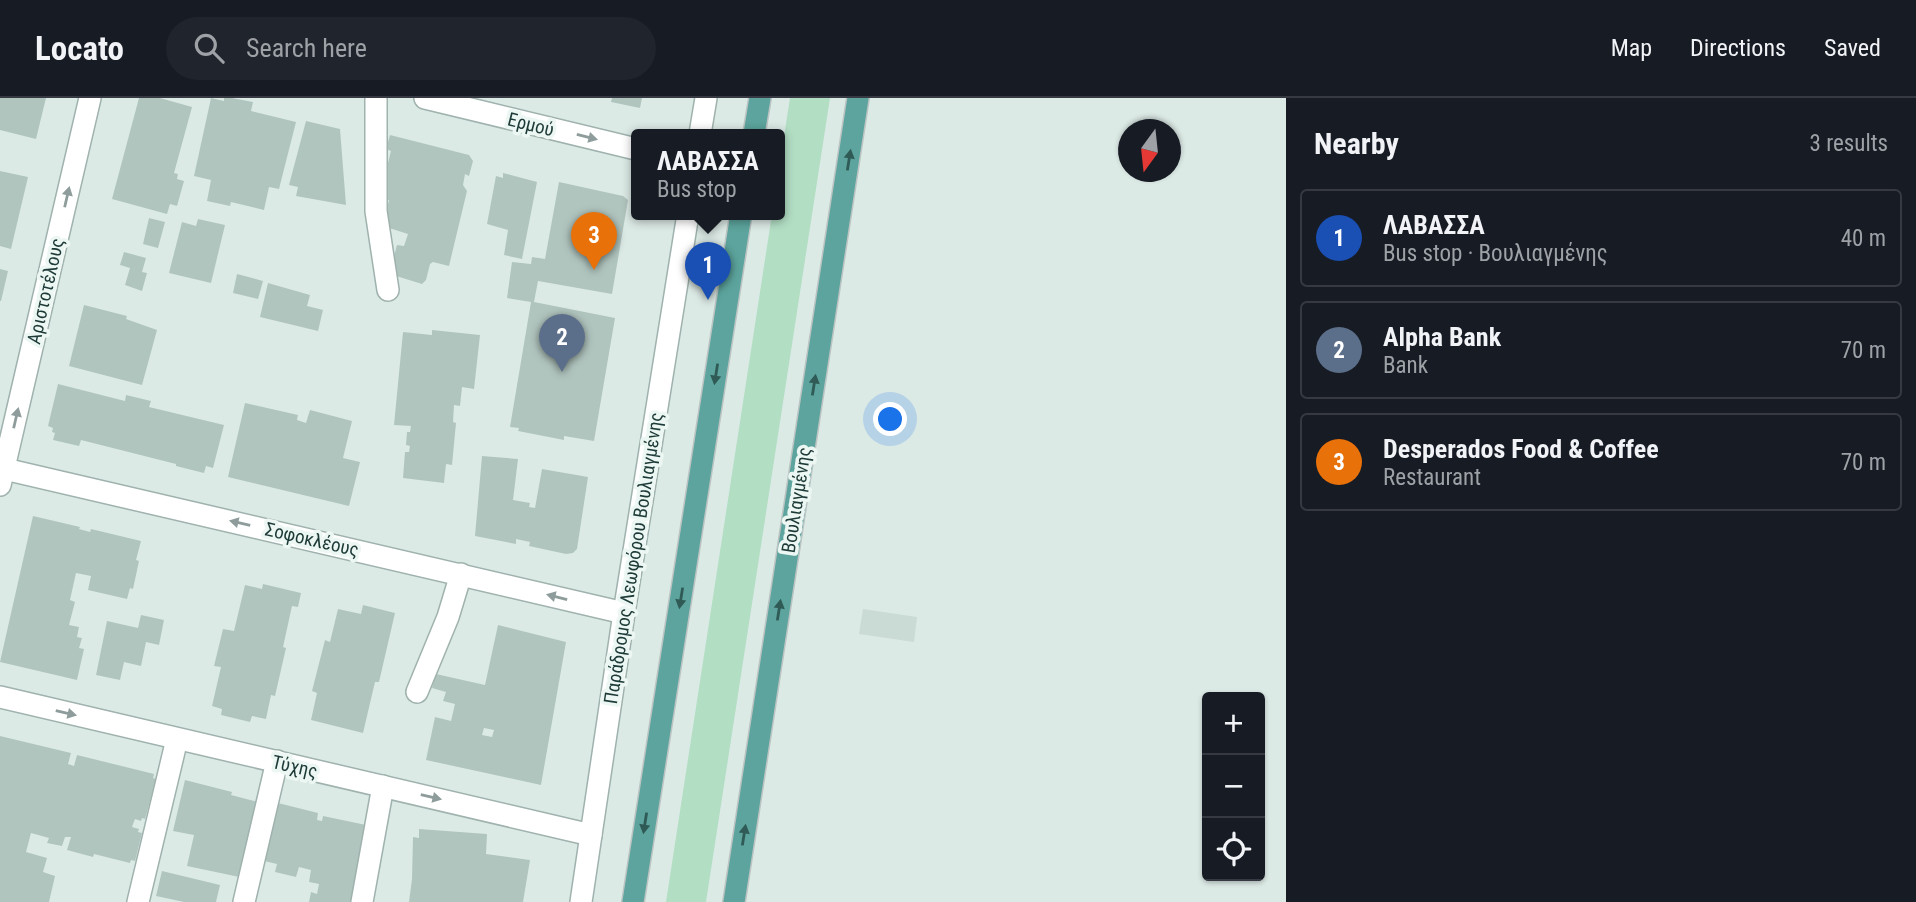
<!DOCTYPE html>
<html lang="en">
<head>
<meta charset="utf-8">
<style>
	body { margin:0; font-family:"Roboto Condensed",sans-serif; background:#20242c; color:#f1f3f6 }
	.controls { position:absolute; right:21px; bottom:21px; display:grid; overflow:hidden; border-radius:7px; box-shadow:0 2px 5px #0004 }
	.controls button { width:63px; height:63px; display:grid; place-items:center; padding:0; border:0; border-bottom:2px solid #363941; background:#171b24; color:#f1f3f6; font:35px sans-serif }
	.compass { position:absolute; left:1118px; top:21px; width:63px; height:63px; border-radius:50%; background:#171b24; box-shadow:0 2px 5px #0004; rotate:195deg }
	.you { position:absolute; left:891px; top:322px; width:24px; height:24px; margin:-18px; border:5px solid #fff; border-radius:50%; background:#1a73e8; box-shadow:0 0 0 10px #1a73e833 }
	.badge { display:grid; place-items:center; width:46px; height:46px; border-radius:50%; background:#db2777; color:#fff; font-size:23px; font-weight:700 }
	.pin { position:absolute; translate:-50% -58px; filter:drop-shadow(0 2px 4px #0008) }
	.pin::after { content:''; position:absolute; top:37px; width:24px; height:21px; background:inherit; clip-path:polygon(0 0,100% 0,50% 100%) }
	.popup { position:absolute; left:631px; top:31px; width:154px; height:91px; box-sizing:border-box; display:grid; place-content:center; border-radius:7px; background:#171b24; filter:drop-shadow(0 2px 5px #0005); font-size:23px; white-space:nowrap; color:#9ea1a6 }
	.popup b { font-size:26px; color:#f1f3f6 }
	.popup::after { content:''; position:absolute; left:50%; top:100%; margin-left:-14px; border:14px solid transparent; border-top-color:#171b24 }
	.list { margin:0; padding:0; list-style:none }
	h2 { display:flex; justify-content:space-between; align-items:center; height:91px; margin:0; padding:0 28px; font-size:30px }
	h2 small { font-size:23px; font-weight:400; color:#9ea1a6 }
	.list li { display:grid; grid-template-columns:46px 1fr auto; gap:21px; align-items:center; box-sizing:border-box; height:98px; margin:0 14px 14px; padding:0 14px; border:2px solid #363941; border-radius:7px }
	.list b { display:block; font-size:26px; white-space:nowrap }
	.list p { margin:0; font-size:23px; white-space:nowrap; color:#9ea1a6 }
	.list em { font-size:23px; font-style:normal; color:#9ea1a6 }
	.icon { flex:none; width:38px; height:38px; fill:none; stroke:currentColor; stroke-width:2; stroke-linecap:round; stroke-linejoin:round }
	.map { position:relative; flex:none; width:1286px; height:804px; overflow:hidden }
	header { display:flex; align-items:center; gap:42px; box-sizing:border-box; height:98px; padding:0 35px; background:#171b24; border-bottom:2px solid #363941 }
	header strong { font-size:33px }
	nav { display:flex; gap:38px; margin-inline-start:auto; font-size:24px }
	.search { width:490px; height:63px; background:#20242c; display:flex; align-items:center; gap:18px; box-sizing:border-box; padding:0 24px; border-radius:38px; color:#9ea1a6; font-size:26px }
	main { display:flex }
	aside { flex:1; background:#171b24 }
	.map>svg:first-child { display:block }
	.built { fill:#cadad5 }
	.green { fill:#b2dec4 }
	.building { fill:#b1c5bf; fill-rule:evenodd }
	.lines { fill:none; stroke-linecap:round; stroke-linejoin:round }
	.minor-casing { stroke:#9fb2ae; stroke-width:24 }
	.major-casing { stroke:#bbc4c3; stroke-width:24 }
	.minor { stroke:#fff; stroke-width:21 }
	.major { stroke:#5ca49d; stroke-width:21 }
	.oneway { fill:#8e9c9b }
	.oneway2 { fill:#305a56 }
	.labels { text-anchor:middle; stroke-width:7; stroke-linejoin:round; paint-order:stroke }
	.street-label { font-size:19px; fill:#1d3a37; stroke:#ecf7f3 }
</style>
</head>
<body>
<header>
<strong>Locato</strong>
<div class="search"><svg class="icon" aria-label="search" viewBox="0 0 24 24"><circle cx="10" cy="10" r="6"/><path d="M15 15l6 6"/></svg>Search here</div>
<nav><a>Map</a><a>Directions</a><a>Saved</a></nav>
</header>
<main>
<div class="map">
<svg width="1286" height="804" viewBox="0 0 1286 804">
	<rect width="100%" height="100%" fill="#dceae6"/>
	<!-- built -->
	<polygon class="built" points="863,511 917,519 914,544 859,536"/>
	<!-- green -->
	<polygon class="green" points="790,0 830,0 706,804 666,804 772,116 780,116 780,64"/>
	<!-- building -->
	<g class="building">
		<polygon points="0,0 46,0 36,41 0,32"/>
		<polygon points="139,0 160,0 192,9 174,75 178,76 177,81 184,83 177,108 170,106 167,116 112,101"/>
		<polygon points="211,0 224,3 224,0 232,0 253,4 251,13 296,24 279,91 269,89 264,112 231,104 230,108 207,103 211,82 194,78"/>
		<polygon points="612,0 642,0 640,10 611,4"/>
		<polygon points="306,23 340,31 346,107 296,98 298,89 289,87"/>
		<polygon points="390,37 469,57 473,63 469,78 465,76 463,87 467,93 449,168 433,164 430,166 426,182 422,186 393,177 390,173 397,147 404,148 408,136 386,129 384,124 389,102 375,99 383,68 387,69 391,53 386,51"/>
		<polygon points="0,73 28,79 11,151 0,148"/>
		<polygon points="503,75 537,84 522,161 504,157 508,132 487,126 496,78 503,80"/>
		<polygon points="559,84 623,98 628,102 612,196 538,183 534,204 615,220 594,343 564,338 564,342 518,333 519,330 510,329 531,204 507,200 512,164 531,166 532,159 545,161"/>
		<polygon points="149,120 165,124 158,150 143,146"/>
		<polygon points="198,121 225,127 211,185 169,175 182,124 196,128"/>
		<polygon points="124,154 146,160 142,174 147,175 142,193 125,187 130,170 120,167"/>
		<polygon points="0,171 8,173 1,203 0,203"/>
		<polygon points="237,176 263,183 258,201 233,195"/>
		<polygon points="268,185 310,197 307,208 323,212 318,233 260,219"/>
		<polygon points="84,207 127,218 126,221 157,232 142,287 69,268"/>
		<polygon points="432,232 480,237 474,291 462,289 460,308 454,307 453,324 456,325 452,367 446,366 444,385 403,380 405,354 409,354 410,348 406,347 407,334 410,334 411,328 394,327 403,234 432,237"/>
		<polygon points="58,286 125,303 126,297 151,303 149,309 224,327 213,370 206,368 204,375 176,368 176,366 81,342 79,348 53,342 55,335 52,334 53,330 48,328"/>
		<polygon points="245,305 298,317 297,322 306,325 310,312 352,323 343,360 360,364 349,408 228,379"/>
		<polygon points="482,358 518,361 513,402 530,405 529,409 535,410 542,371 588,379 577,451 573,455 566,456 529,448 530,444 516,441 516,446 475,438"/>
		<polygon points="33,418 80,429 79,431 90,434 91,431 141,443 136,462 139,463 133,491 130,490 127,501 88,492 91,478 76,475 70,502 75,504 69,527 79,529 77,539 82,540 79,550 84,551 77,582 0,564"/>
		<polygon points="263,486 301,495 298,509 292,508 283,549 286,550 275,598 271,597 266,621 252,618 250,624 221,617 222,611 212,608 221,569 214,568 223,531 234,533 245,487 262,491"/>
		<polygon points="363,507 395,515 379,584 375,584 363,635 311,622 317,595 312,593 325,542 330,544 338,511 361,516"/>
		<polygon points="141,517 164,522 159,547 146,544 141,568 124,564 120,582 96,577 107,523 138,530"/>
		<path d="M498,527L566,544L541,687L426,662L435,619L451,623L455,606L443,603L446,594L432,590L436,576L485,587ZM484,630L494,632L492,639L482,637Z"/>
		<polygon points="0,638 71,655 68,666 74,668 77,657 154,676 153,680 156,681 145,721 142,720 141,723 135,721 132,729 139,731 138,734 142,735 135,763 131,762 130,765 94,756 93,759 67,752 71,739 65,739 62,748 47,745 49,740 31,735 26,754 47,760 43,774 55,778 49,804 0,804"/>
		<polygon points="185,682 232,694 231,697 262,705 244,780 187,768 194,737 173,733"/>
		<polygon points="278,705 318,715 317,722 322,723 323,718 371,728 354,804 309,804 311,794 317,796 319,786 309,784 311,772 299,769 296,779 275,774 277,766 260,762"/>
		<polygon points="419,731 487,736 486,756 530,762 523,804 409,804 412,781 413,739 419,740"/>
		<polygon points="162,773 220,787 216,804 184,804 156,798"/>
	</g>
	<g class="lines">
		<!-- minor casing -->
		<g class="minor-casing">
			<g id="minor">
				<polyline points="376,0 376,113 388,192"/>
				<polyline points="425,0 636,51"/>
				<polyline points="700,36 706,0"/>
				<polyline points="0,370 624,515"/>
				<polyline points="0,387 90,0"/>
				<polyline points="417,594 448,519 461,476"/>
				<polyline points="0,599 591,737"/>
				<polyline points="138,804 177,641"/>
				<polyline points="244,804 277,663"/>
				<polyline points="362,804 383,688"/>
				<polyline points="581,804 624,515 688,116"/>
			</g>
		</g>
		<!-- major casing -->
		<g class="major-casing">
			<g id="major">
				<polyline points="754,36 760,0"/>
				<polyline points="633,804 741,116"/>
				<polyline points="734,804 858,0"/>
			</g>
		</g>
		<!-- minor -->
		<use href="#minor" class="minor"/>
		<!-- major -->
		<use href="#major" class="major"/>
	</g>
	<!-- one-way arrows -->
	<defs><path id="oneway-solid" d="M-6-.8H1V-3.2L6.5 0L1 3.2V.8H-6Z" transform="scale(1.75)"/></defs>
	<g class="oneway">
		<use href="#oneway-solid" transform="translate(587 39) rotate(14)"/>
		<use href="#oneway-solid" transform="translate(67 99) rotate(-77)"/>
		<use href="#oneway-solid" transform="translate(16 320) rotate(-77)"/>
		<use href="#oneway-solid" transform="translate(240 425) rotate(-167)"/>
		<use href="#oneway-solid" transform="translate(557 499) rotate(-166)"/>
		<use href="#oneway-solid" transform="translate(66 615) rotate(13)"/>
		<use href="#oneway-solid" transform="translate(431 699) rotate(13)"/>
	</g>
	<g class="oneway2">
		<use href="#oneway-solid" transform="translate(849 62) rotate(-81)"/>
		<use href="#oneway-solid" transform="translate(716 276) rotate(99)"/>
		<use href="#oneway-solid" transform="translate(814 287) rotate(-81)"/>
		<use href="#oneway-solid" transform="translate(681 500) rotate(99)"/>
		<use href="#oneway-solid" transform="translate(779 512) rotate(-81)"/>
		<use href="#oneway-solid" transform="translate(645 725) rotate(99)"/>
		<use href="#oneway-solid" transform="translate(744 737) rotate(-81)"/>
	</g>
	<g class="labels">
		<!-- street labels -->
		<g class="street-label">
			<text transform="translate(531 26) rotate(14)" y="7">Ερμού</text>
			<text transform="translate(45 193) rotate(-77)" y="7">Αριστοτέλους</text>
			<text transform="translate(796 402) rotate(-81)" y="7">Βουλιαγμένης</text>
			<text transform="translate(312 441) rotate(13)" y="7">Σοφοκλέους</text>
			<text transform="translate(633 460) rotate(-81)" y="7">Παράδρομος Λεωφόρου Βουλιαγμένης</text>
			<text transform="translate(295 668) rotate(13)" y="7">Τύχης</text>
		</g>
	</g>
</svg>
<div class="controls">
<button>+</button>
<button>−</button>
<button><svg class="icon" aria-label="locate" viewBox="0 0 24 24"><circle cx="12" cy="12" r="6"/><path d="M12 2v4M12 18v4M2 12h4M18 12h4"/></svg></button>
</div>
<svg class="compass" viewBox="-18 -18 36 36"><path d="M0-13l5 13h-10z" fill="#e53935"/><path d="M0 13l5-13h-10z" fill="#9ea1a6"/></svg>
<div class="you"></div>
<div class="pin badge" style="left:708px;top:202px;background:#1a4fb4">1</div>
<div class="popup"><b>ΛΑΒΑΣΣΑ</b>Bus stop</div>
<div class="pin badge" style="left:562px;top:274px;background:#5c6f8a">2</div>
<div class="pin badge" style="left:594px;top:172px;background:#e8710a">3</div>
</div>
<aside>
<h2>Nearby<small>3 results</small></h2>
<ul class="list">
<li><span class="badge" style="background:#1a4fb4">1</span><div><b>ΛΑΒΑΣΣΑ</b><p>Bus stop · Βουλιαγμένης</p></div><em>40 m</em></li>
<li><span class="badge" style="background:#5c6f8a">2</span><div><b>Alpha Bank</b><p>Bank</p></div><em>70 m</em></li>
<li><span class="badge" style="background:#e8710a">3</span><div><b>Desperados Food &amp; Coffee</b><p>Restaurant</p></div><em>70 m</em></li>
</ul>
</aside>
</main>
</body>
</html>
